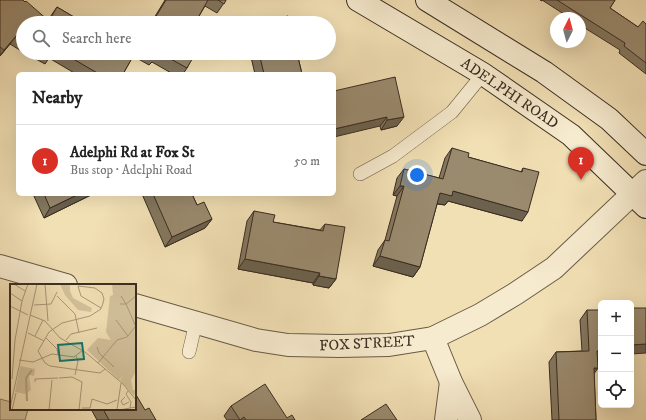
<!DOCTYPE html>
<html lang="en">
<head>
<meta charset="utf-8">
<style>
	body { margin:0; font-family:"IM FELL DW Pica",serif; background:#f6f6f6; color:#222 }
	.controls { position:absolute; right:12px; bottom:12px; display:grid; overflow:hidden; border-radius:6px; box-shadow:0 4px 16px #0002 }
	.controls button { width:36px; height:36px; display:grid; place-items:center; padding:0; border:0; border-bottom:1px solid #e0e0e0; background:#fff; color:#222; font:20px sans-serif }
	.compass { position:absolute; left:550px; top:12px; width:36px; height:36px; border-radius:50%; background:#fff; box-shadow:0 4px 16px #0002; rotate:6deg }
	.you { position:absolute; left:417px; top:175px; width:14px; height:14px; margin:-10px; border:3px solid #fff; border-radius:50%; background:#1a73e8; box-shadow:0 0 0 6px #1a73e833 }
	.badge { display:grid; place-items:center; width:26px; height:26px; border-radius:50%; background:#d93025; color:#fff; font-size:13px; font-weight:700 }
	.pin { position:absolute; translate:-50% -33px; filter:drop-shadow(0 1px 2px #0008) }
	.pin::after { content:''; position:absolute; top:21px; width:14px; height:12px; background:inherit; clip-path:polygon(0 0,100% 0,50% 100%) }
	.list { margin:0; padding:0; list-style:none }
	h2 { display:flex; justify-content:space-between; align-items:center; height:52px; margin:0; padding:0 16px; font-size:17px }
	h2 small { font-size:13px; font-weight:400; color:#767676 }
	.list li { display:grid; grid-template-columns:26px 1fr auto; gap:12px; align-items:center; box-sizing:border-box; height:72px; padding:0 16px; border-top:1px solid #e0e0e0 }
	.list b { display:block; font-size:15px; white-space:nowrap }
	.list p { margin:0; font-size:13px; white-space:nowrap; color:#767676 }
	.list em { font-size:13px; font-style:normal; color:#767676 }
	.icon { flex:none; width:22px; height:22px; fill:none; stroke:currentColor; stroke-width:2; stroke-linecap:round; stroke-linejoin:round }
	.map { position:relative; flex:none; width:646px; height:420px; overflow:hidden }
	.search { position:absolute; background:#fff; box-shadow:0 4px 16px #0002; left:16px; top:16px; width:320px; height:44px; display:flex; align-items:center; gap:10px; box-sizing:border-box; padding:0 14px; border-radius:22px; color:#767676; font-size:15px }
	.panel { position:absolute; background:#fff; box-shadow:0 4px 16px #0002; left:16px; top:72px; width:320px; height:124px; border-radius:6px }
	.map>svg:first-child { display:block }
	.green { fill:#d3c29c; stroke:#86785e }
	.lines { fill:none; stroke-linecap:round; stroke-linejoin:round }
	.lane-casing { stroke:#685a46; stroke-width:14 }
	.street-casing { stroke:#685a46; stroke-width:24 }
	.secondary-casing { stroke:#3a2d21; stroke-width:24 }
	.lane { stroke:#f7ebcf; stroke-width:13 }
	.street { stroke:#f7ebcf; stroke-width:22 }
	.secondary { stroke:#f7ebcf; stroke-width:22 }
	.wall { fill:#84775f; stroke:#3a2d21 }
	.shaded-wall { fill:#6c614d; stroke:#3a2d21 }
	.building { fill:#9a8a6e; stroke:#3a2d21 }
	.labels { text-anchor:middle; stroke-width:3.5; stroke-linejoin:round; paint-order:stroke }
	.street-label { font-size:15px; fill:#3a2d21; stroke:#f7ebcf }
	.inset-river { fill:none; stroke:#b3a383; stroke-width:2 }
	.inset-road { fill:none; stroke:#a8987a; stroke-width:1 }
	.view { fill:#0f766e; fill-opacity:0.15; stroke:#0f766e; stroke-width:2 }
	.inset-edge { fill:none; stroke:#3a2d21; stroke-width:2 }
</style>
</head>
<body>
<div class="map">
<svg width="646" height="420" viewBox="0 0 646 420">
	<rect width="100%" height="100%" fill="#f2e0b5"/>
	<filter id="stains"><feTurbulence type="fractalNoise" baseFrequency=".005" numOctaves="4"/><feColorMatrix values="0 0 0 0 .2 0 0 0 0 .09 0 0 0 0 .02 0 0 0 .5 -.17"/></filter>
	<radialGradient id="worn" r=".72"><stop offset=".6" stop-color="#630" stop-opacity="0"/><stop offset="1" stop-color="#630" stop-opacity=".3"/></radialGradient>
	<!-- green -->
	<polygon class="green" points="0,399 11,402 11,409 28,409 25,420 0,420"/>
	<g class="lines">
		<!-- lane casing -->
		<g class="lane-casing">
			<g id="lane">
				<polyline points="360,174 393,156 452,112 483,74"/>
				<polyline points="189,352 196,322"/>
			</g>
		</g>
		<!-- street casing -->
		<g class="street-casing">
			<g id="street">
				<polyline points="0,266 66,285"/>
				<polyline points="135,305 256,340 288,345 339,346 389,345 433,338 480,315 515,294 554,268 646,181"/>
				<polyline points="433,338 451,382 470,420"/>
				<polyline points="446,420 451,382"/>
			</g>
		</g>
		<!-- secondary casing -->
		<g class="secondary-casing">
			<g id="secondary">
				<polyline points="358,0 483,74 571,135 646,207"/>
				<polyline points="427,0 544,72 609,119 646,154"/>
			</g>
		</g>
		<!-- lane -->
		<use href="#lane" class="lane"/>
		<!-- street -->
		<use href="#street" class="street"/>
		<!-- secondary -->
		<use href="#secondary" class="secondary"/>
	</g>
	<!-- wall -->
	<g class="wall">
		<polygon points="0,0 48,20 57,7 84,23 23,23 23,52 10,44 0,56"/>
		<polygon points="165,0 226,0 217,13 205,6 195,23 151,23"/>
		<polygon points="540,0 615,0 610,8 638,27 646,24 646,74 619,53 620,50 580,25 580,18 570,18 542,0 542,1"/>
		<polygon points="25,53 194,53 187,68 183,74 173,74 152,62 149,65 133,56 123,74 76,74 49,58 45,64"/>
		<polygon points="250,53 297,53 302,74 255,74"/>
		<polygon points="395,77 397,126 381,130 380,126"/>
		<polygon points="452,148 468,157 521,172 523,168 522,221 448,201 445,205 437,204 420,267 413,277 373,266 378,250 385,240 397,196 393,195 397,178 404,169 439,178 445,158"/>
		<polygon points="33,194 93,194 44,218"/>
		<polygon points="142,194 192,194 197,205 212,219 205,228 165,247"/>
		<polygon points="254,211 273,222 320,230 325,224 336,279 329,288 313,285 313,283 238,269 247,221"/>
		<polygon points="587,310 600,361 598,361 598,368 594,373 596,420 552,420 549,362 556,352 582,351 580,320"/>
		<polygon points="231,406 287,418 295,420 227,420 224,416"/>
		<polygon points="91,409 135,409 145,410 156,420 97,420"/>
	</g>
	<!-- shaded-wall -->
	<g class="shaded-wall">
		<polygon points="17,35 10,44 0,56 4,50"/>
		<polygon points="387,117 380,126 334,137 334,129"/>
		<polygon points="404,117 397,126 381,130 387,120"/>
		<polygon points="400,186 404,186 397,196 393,195"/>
		<polygon points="453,191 528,212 522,221 448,201 445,205 433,203 440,193"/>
		<polygon points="79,194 93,194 44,218 50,208"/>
		<polygon points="212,219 205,228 165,247 172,237"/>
		<polygon points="380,256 420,267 413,277 373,266"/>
		<polygon points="245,259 320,273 313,283 238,269"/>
		<polygon points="319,276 336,279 329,288 313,285"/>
		<polygon points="646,344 646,353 631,354 631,345"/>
		<polygon points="597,351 601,351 601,359 600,361 590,361"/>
		<polygon points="594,368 598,368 591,378"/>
	</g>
	<!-- building -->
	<g class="building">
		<polygon points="0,0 23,0 25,2 26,1 49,21 57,7 84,23 23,23 23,38 17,35 4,50 0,47"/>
		<polygon points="166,0 208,0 195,23 152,23"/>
		<polygon points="218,0 226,0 224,4"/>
		<polygon points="557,0 615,0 610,8 638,27 643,21 646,24 646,63 624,46 625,43"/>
		<polygon points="288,16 290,23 259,23"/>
		<polygon points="63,53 135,53 123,74 99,74"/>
		<polygon points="151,53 157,53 156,56"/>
		<polygon points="160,53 194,53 195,54 187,68"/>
		<polygon points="259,53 297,53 302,74 264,74"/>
		<polygon points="395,77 404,117 387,120 387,117 334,129 334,91"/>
		<polygon points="452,148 469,153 468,157 522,172 523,168 539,172 528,212 453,191 452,196 440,193 420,267 380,256 385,240 389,241 404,186 400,186 404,169 443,179"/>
		<polygon points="44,194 79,194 50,208"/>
		<polygon points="153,194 192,194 197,205 204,202 212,219 172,237"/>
		<polygon points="254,211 275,215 273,222 323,231 325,224 345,227 336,279 319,276 320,273 245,259"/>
		<polygon points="631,308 646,308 646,344 631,345"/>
		<polygon points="587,310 601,310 601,351 597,351 598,368 594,368 596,420 559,420 556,352 589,351"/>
		<polygon points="265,384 287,418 292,415 295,420 246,420 244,417 240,420 231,406"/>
		<polygon points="135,393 145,410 149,408 156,420 109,420 103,409 135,409"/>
		<polygon points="386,404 397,420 361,420"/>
	</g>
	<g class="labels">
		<!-- street labels -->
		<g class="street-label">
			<text transform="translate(510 93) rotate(34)" y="5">ADELPHI ROAD</text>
			<text transform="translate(367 343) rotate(-3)" y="5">FOX STREET</text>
		</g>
	</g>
	<!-- overview -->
	<g transform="translate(10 284)">
		<rect width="126" height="126" fill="#f2e0b5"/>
		<path d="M50,0H60V7L63,14L82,24L81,28L68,26L55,11ZM102,0H126V87L121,96L123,106H126L124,112L110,96L114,90L109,96L77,66L88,54L101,56L96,48L100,12L103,11ZM10,82L25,85L24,92L19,91L21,106L15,110L5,108Z" fill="#d3c29c"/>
		<path class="inset-river" d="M17,117L16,94L22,86"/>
		<path class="inset-road" d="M4,0L15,7M35,0L38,37M0,9L12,17M47,12L65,30L69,49M126,12L116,20L126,43M110,20H116L111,12M24,21L41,20L47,8M0,22L18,31M91,24L71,12L68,2L85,4L92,9L94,15L93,19L92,22L91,24V25L80,32L52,39L39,48L28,67L35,79L40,82L90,89L95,85M20,31L35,37L50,54L75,68L113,100L126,116M106,36L118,52M18,49L34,57M25,52L33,36M36,54L47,65L48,71M56,56L61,50L87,44M87,63L89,69L104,83L101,80M9,76L23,78L42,70L64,73L73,66M88,79L107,56L117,53L125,43M65,91L68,77L66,72M49,94L62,93L72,98L69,126M2,95L5,56L12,17L18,0M25,98V95L48,94M118,107L116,110L121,118L120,124M115,113L111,117L113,121L119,118M0,124L27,0M72,124H80L82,115L97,120L107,116M2,126L6,109M39,126L42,96M107,126L111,99M109,126L126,123"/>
		<path class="view" d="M72,59L74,75L50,77L48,61Z"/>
		<rect width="126" height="126" class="inset-edge"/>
	</g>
	<rect width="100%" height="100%" filter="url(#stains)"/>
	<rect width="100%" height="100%" fill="url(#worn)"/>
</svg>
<div class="controls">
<button>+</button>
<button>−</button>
<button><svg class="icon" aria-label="locate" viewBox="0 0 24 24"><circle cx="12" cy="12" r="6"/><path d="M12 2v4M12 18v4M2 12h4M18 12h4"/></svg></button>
</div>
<svg class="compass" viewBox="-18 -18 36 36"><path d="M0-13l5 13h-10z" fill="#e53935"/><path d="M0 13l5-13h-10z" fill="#767676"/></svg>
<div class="you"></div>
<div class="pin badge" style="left:581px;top:180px">1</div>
<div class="search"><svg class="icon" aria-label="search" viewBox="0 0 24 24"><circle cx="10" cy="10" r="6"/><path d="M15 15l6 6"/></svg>Search here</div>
<section class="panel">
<h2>Nearby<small></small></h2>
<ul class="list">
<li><span class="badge">1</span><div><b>Adelphi Rd at Fox St</b><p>Bus stop · Adelphi Road</p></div><em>50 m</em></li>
</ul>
</section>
</div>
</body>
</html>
